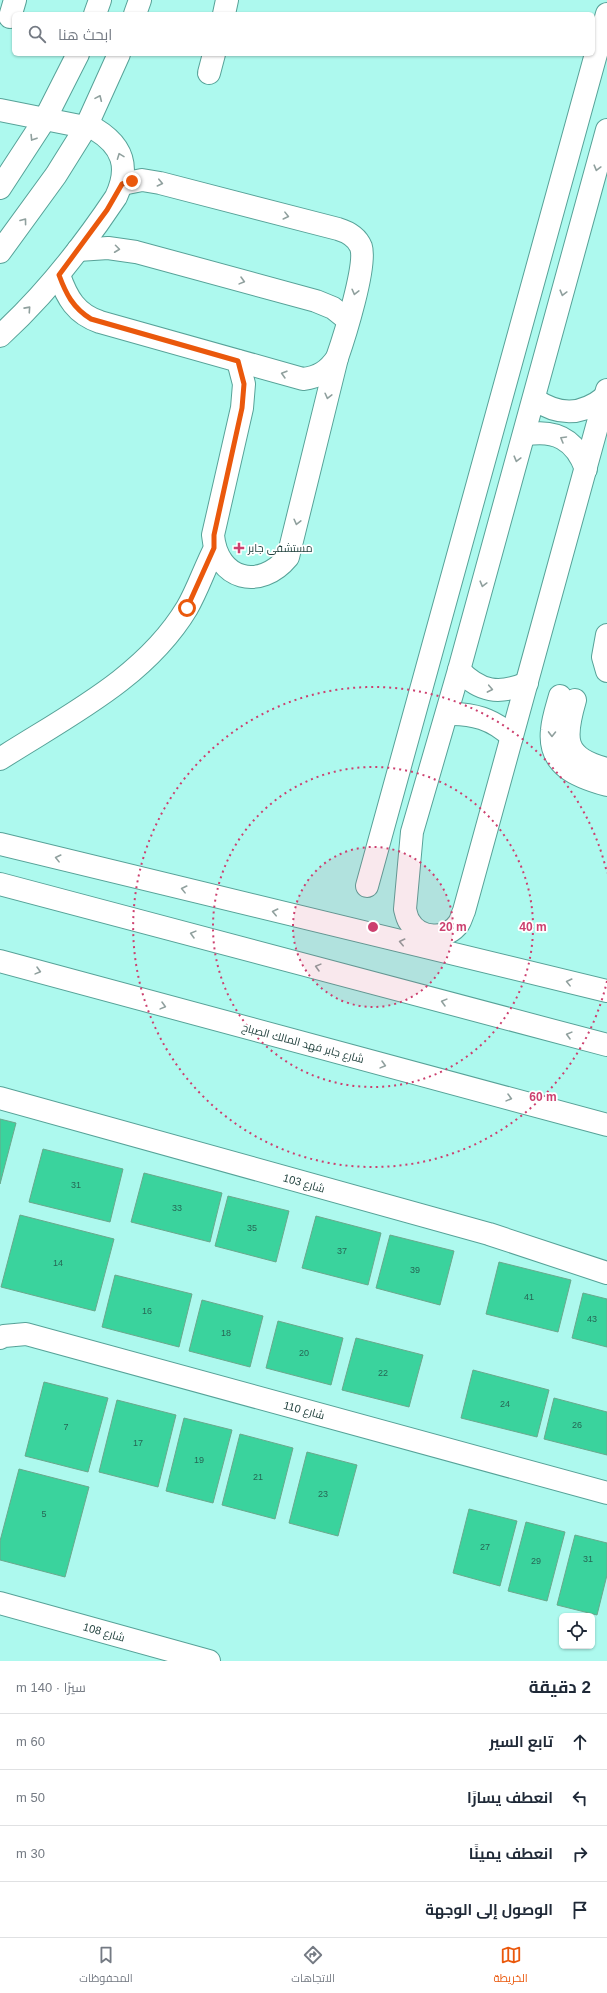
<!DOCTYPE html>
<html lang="ar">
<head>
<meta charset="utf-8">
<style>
	body { margin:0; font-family:Helvetica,Cairo,sans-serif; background:#f6f6f7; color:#1f2937; direction:rtl }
	.controls { position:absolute; right:12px; bottom:12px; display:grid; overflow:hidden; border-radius:6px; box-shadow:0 1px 3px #0004 }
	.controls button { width:36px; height:36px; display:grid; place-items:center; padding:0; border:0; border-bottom:1px solid #e0e1e3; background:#fff; color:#1f2937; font:20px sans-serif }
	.stop { position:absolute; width:12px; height:12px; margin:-9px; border:3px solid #ea580c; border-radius:50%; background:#fff }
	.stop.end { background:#ea580c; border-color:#fff; box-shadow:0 1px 4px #0008 }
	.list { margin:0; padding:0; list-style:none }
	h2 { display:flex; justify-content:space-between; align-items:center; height:52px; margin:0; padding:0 16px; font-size:17px }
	h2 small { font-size:13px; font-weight:400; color:#747a83 }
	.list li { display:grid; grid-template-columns:26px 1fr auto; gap:12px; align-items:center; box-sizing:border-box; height:56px; padding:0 16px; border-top:1px solid #e0e1e3 }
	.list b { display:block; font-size:15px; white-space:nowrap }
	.list em { font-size:13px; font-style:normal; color:#747a83 }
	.icon { flex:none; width:22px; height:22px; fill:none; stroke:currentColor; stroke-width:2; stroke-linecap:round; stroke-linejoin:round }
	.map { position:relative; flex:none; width:607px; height:1661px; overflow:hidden; direction:ltr }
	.search { position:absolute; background:#fff; box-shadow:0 1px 3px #0004; left:12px; right:12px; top:12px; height:44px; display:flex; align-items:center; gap:10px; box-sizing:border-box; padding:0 14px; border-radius:6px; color:#747a83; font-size:15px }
	.sheet { height:276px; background:#fff }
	nav { display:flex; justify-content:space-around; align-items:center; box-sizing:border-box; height:56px; border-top:1px solid #e0e1e3; background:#fff; font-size:11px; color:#747a83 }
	nav a { display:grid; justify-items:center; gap:2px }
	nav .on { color:#ea580c }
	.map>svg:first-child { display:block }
	.building { fill:#3ad39d; stroke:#6aa88c }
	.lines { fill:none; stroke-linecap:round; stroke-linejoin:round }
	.minor-casing { stroke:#57a298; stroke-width:24 }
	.highway-casing { stroke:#57a298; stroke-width:24 }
	.minor { stroke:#fff; stroke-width:22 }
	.highway { stroke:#fff; stroke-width:22 }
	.oneway { stroke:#90a09e }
	.route { stroke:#ea580c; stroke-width:5 }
	.ring { fill:none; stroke:#cc406f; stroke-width:2; stroke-dasharray:2 4 }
	.poi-dot { fill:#cc406f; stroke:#fff; stroke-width:1.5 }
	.labels { text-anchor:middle; stroke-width:3.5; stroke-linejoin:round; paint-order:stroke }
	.number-label { font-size:9px; fill:#276655 }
	.poi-label { font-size:11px; fill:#21413d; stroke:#fff; text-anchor:start }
	.street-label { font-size:11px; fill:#21413d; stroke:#fff }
	.centre { fill:#cc406f; stroke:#fff; stroke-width:2 }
	.ring-label { font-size:12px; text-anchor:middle; font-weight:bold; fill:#cc406f; stroke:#fff; stroke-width:3.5; stroke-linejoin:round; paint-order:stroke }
</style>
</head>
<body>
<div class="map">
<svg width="607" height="1661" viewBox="0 0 607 1661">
	<rect width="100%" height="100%" fill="#adf9ee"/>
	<!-- building -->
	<g class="building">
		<polygon points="0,1119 16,1123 0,1184"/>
		<polygon points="43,1149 123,1169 110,1222 29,1202"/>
		<polygon points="144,1173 222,1193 210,1242 131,1222"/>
		<polygon points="228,1196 289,1211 276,1262 215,1246"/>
		<polygon points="20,1215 114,1239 95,1311 1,1287"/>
		<polygon points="316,1216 381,1233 368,1285 302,1268"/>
		<polygon points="390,1235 454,1251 440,1305 376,1288"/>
		<polygon points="499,1262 571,1280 558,1332 486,1314"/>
		<polygon points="115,1275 192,1294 179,1347 102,1327"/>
		<polygon points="583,1293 607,1299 607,1347 572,1338"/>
		<polygon points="202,1300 263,1316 250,1367 189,1351"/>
		<polygon points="278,1321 343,1338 331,1385 266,1368"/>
		<polygon points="356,1338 423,1355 409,1407 342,1390"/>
		<polygon points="473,1370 549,1390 537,1437 461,1418"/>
		<polygon points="44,1382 108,1398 88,1472 25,1456"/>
		<polygon points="554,1398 607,1412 607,1455 544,1439"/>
		<polygon points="117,1400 176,1415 158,1487 99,1472"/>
		<polygon points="184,1418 232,1430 213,1503 166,1491"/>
		<polygon points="240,1434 293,1448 275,1519 222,1505"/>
		<polygon points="307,1452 357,1465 338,1536 289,1523"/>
		<polygon points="19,1469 89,1487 65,1577 0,1560 0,1541"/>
		<polygon points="469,1509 517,1521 500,1586 453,1573"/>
		<polygon points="526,1522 565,1532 547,1601 508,1591"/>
		<polygon points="575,1535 607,1543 607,1575 597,1615 557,1605"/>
	</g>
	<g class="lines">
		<!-- minor casing -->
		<g class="minor-casing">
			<g id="minor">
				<polyline points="95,14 100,0"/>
				<polyline points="135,14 140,0"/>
				<polyline points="224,14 227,0"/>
				<polyline points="10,17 15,0"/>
				<polyline points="209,73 214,54"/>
				<path d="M0,110L95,129C123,146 130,167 116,197C82,248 45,295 0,336"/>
				<path d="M607,130L459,670L412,832L405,909C406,913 407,918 409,921C419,939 447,941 459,923C461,920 462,915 464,911L607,390"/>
				<polyline points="0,188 45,119 78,54"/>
				<polyline points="78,250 108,248 136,252 316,301 333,308 348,320"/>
				<polyline points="0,252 56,175 86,127 119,54"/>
				<path d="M59,275C67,298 76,314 100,322L303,379C319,377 328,371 337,358C344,338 367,265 361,247C357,237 348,232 338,229L160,183L142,180L122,184"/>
				<path d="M238,361L244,384L242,408L213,535C217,580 260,591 288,557L337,358"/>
				<path d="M534,399C559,416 581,416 605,397"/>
				<path d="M524,435C555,429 575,439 586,469"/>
				<polyline points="607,635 603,657 607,671"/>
				<path d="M459,670C480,692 499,695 527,683"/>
				<path d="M560,696C557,707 553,718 552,730C548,766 578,777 607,785"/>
				<path d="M575,700C564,738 562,758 607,769"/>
				<path d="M447,714C473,713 493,719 512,737"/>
				<path d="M0,759C67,716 145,678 187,608C198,589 205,567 215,548"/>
				<polyline points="0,884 607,1045"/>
				<polyline points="367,886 607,14"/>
				<polyline points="0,961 607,1125"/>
				<polyline points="0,1098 489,1234 607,1273"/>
				<polyline points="0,1338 4,1336 26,1334 607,1493"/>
				<polyline points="0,1603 209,1661"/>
			</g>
		</g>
		<!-- highway casing -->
		<g class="highway-casing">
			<polyline id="highway" points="0,844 607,991"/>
		</g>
		<!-- minor -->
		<use href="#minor" class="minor"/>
		<!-- highway -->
		<use href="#highway" class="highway"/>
	</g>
	<!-- one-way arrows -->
	<defs><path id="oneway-chevron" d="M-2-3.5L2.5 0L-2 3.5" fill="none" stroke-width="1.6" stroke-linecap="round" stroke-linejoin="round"/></defs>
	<g class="oneway">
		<use href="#oneway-chevron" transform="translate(99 98) rotate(-66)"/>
		<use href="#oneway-chevron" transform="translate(33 138) rotate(122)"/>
		<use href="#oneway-chevron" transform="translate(120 156) rotate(-111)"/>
		<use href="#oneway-chevron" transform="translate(597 168) rotate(105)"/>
		<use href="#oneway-chevron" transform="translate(160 183) rotate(13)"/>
		<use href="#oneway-chevron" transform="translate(286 216) rotate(14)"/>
		<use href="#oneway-chevron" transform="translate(24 221) rotate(-53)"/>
		<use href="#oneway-chevron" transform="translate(117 249) rotate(7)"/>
		<use href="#oneway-chevron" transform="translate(242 281) rotate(15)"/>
		<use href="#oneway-chevron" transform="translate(355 292) rotate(104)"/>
		<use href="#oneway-chevron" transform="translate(563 293) rotate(105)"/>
		<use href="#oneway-chevron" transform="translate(28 309) rotate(-48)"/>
		<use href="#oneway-chevron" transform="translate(284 374) rotate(-164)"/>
		<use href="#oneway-chevron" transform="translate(328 396) rotate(104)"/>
		<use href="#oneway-chevron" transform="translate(563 439) rotate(-150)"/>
		<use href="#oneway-chevron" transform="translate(517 459) rotate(105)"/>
		<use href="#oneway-chevron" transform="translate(297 522) rotate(104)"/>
		<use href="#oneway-chevron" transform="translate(483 584) rotate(105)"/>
		<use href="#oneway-chevron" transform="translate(490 689) rotate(11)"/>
		<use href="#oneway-chevron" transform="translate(552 734) rotate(91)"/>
		<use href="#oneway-chevron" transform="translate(58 858) rotate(-166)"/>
		<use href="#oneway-chevron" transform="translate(184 889) rotate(-166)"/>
		<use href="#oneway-chevron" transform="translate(275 912) rotate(-167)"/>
		<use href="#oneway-chevron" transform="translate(193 934) rotate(-165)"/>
		<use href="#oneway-chevron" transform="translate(402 942) rotate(-167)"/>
		<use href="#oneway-chevron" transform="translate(318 967) rotate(-165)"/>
		<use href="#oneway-chevron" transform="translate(38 971) rotate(15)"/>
		<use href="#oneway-chevron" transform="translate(569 982) rotate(-166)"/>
		<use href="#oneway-chevron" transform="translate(444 1002) rotate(-165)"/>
		<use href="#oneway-chevron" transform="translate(163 1006) rotate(15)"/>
		<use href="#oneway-chevron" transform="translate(569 1035) rotate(-165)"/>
		<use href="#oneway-chevron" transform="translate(383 1065) rotate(15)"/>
		<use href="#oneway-chevron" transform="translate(509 1098) rotate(15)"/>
	</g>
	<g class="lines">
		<!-- route -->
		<path class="route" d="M132,181L122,184L107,210L59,275C66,294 73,308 91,319L238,361L244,384L242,408L214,535V548L187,608"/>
	</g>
	<!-- distance rings -->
	<circle cx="373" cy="927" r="80" fill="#cc406f" fill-opacity=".12"/>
	<g class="ring">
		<circle cx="373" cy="927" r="80"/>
		<circle cx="373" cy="927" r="160"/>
		<path d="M607 981A240 240 0 1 1 607 873"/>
	</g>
	<!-- markers -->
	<path class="poi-dot" d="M237 542h4v4h4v4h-4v4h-4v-4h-4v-4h4z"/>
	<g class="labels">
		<!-- number labels -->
		<g class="number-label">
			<text x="76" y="1188">31</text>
			<text x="177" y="1211">33</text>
			<text x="252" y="1231">35</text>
			<text x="342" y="1254">37</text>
			<text x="58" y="1266">14</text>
			<text x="415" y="1273">39</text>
			<text x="529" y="1300">41</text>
			<text x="147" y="1314">16</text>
			<text x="592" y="1322">43</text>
			<text x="226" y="1336">18</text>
			<text x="304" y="1356">20</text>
			<text x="383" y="1376">22</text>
			<text x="505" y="1407">24</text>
			<text x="577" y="1428">26</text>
			<text x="66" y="1430">7</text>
			<text x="138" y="1446">17</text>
			<text x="199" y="1463">19</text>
			<text x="258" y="1480">21</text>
			<text x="323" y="1497">23</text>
			<text x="44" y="1517">5</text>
			<text x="485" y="1550">27</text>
			<text x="588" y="1562">31</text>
			<text x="536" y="1564">29</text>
		</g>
		<!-- poi labels -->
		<g class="poi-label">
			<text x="248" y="552">مستشفى جابر</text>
		</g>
		<!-- street labels -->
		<g class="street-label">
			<text transform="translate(303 1043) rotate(15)" y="4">شارع جابر فهد المالك الصباح</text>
			<text transform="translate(304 1183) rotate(16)" y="4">شارع 103</text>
			<text transform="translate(304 1410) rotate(15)" y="4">شارع 110</text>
			<text transform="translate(104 1632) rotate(16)" y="4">شارع 108</text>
		</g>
	</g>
	<circle cx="373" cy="927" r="6" class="centre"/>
	<g class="ring-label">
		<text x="453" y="931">20 m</text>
		<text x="533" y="931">40 m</text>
		<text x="543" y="1101">60 m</text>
	</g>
</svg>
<div class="controls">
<button><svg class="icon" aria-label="locate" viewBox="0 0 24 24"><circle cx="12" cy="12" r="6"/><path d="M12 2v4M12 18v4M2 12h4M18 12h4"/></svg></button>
</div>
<div class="stop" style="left:187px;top:608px"></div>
<div class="stop end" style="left:132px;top:181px"></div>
<div class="search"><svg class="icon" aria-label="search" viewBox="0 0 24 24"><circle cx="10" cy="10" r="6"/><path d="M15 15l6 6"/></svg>ابحث هنا</div>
</div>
<section class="sheet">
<h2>2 دقيقة<small>سيرًا · 140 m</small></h2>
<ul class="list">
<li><svg class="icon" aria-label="ahead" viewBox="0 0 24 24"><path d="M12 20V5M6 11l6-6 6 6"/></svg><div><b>تابع السير</b></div><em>60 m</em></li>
<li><svg class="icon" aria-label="left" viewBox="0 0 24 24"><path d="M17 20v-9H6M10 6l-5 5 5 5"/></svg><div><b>انعطف يسارًا</b></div><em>50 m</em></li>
<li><svg class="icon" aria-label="right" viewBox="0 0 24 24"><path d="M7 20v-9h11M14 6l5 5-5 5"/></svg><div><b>انعطف يمينًا</b></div><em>30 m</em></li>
<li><svg class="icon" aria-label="arrive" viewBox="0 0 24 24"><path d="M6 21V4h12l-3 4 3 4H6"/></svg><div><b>الوصول إلى الوجهة</b></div></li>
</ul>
</section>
<nav>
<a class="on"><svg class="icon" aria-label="map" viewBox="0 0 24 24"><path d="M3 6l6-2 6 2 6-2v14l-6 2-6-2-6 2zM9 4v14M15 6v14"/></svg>الخريطة</a>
<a><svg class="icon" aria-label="directions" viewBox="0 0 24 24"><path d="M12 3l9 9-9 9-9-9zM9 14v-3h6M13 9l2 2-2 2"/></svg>الاتجاهات</a>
<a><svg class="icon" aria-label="saved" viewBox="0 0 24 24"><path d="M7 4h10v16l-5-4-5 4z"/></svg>المحفوظات</a>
</nav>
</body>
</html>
